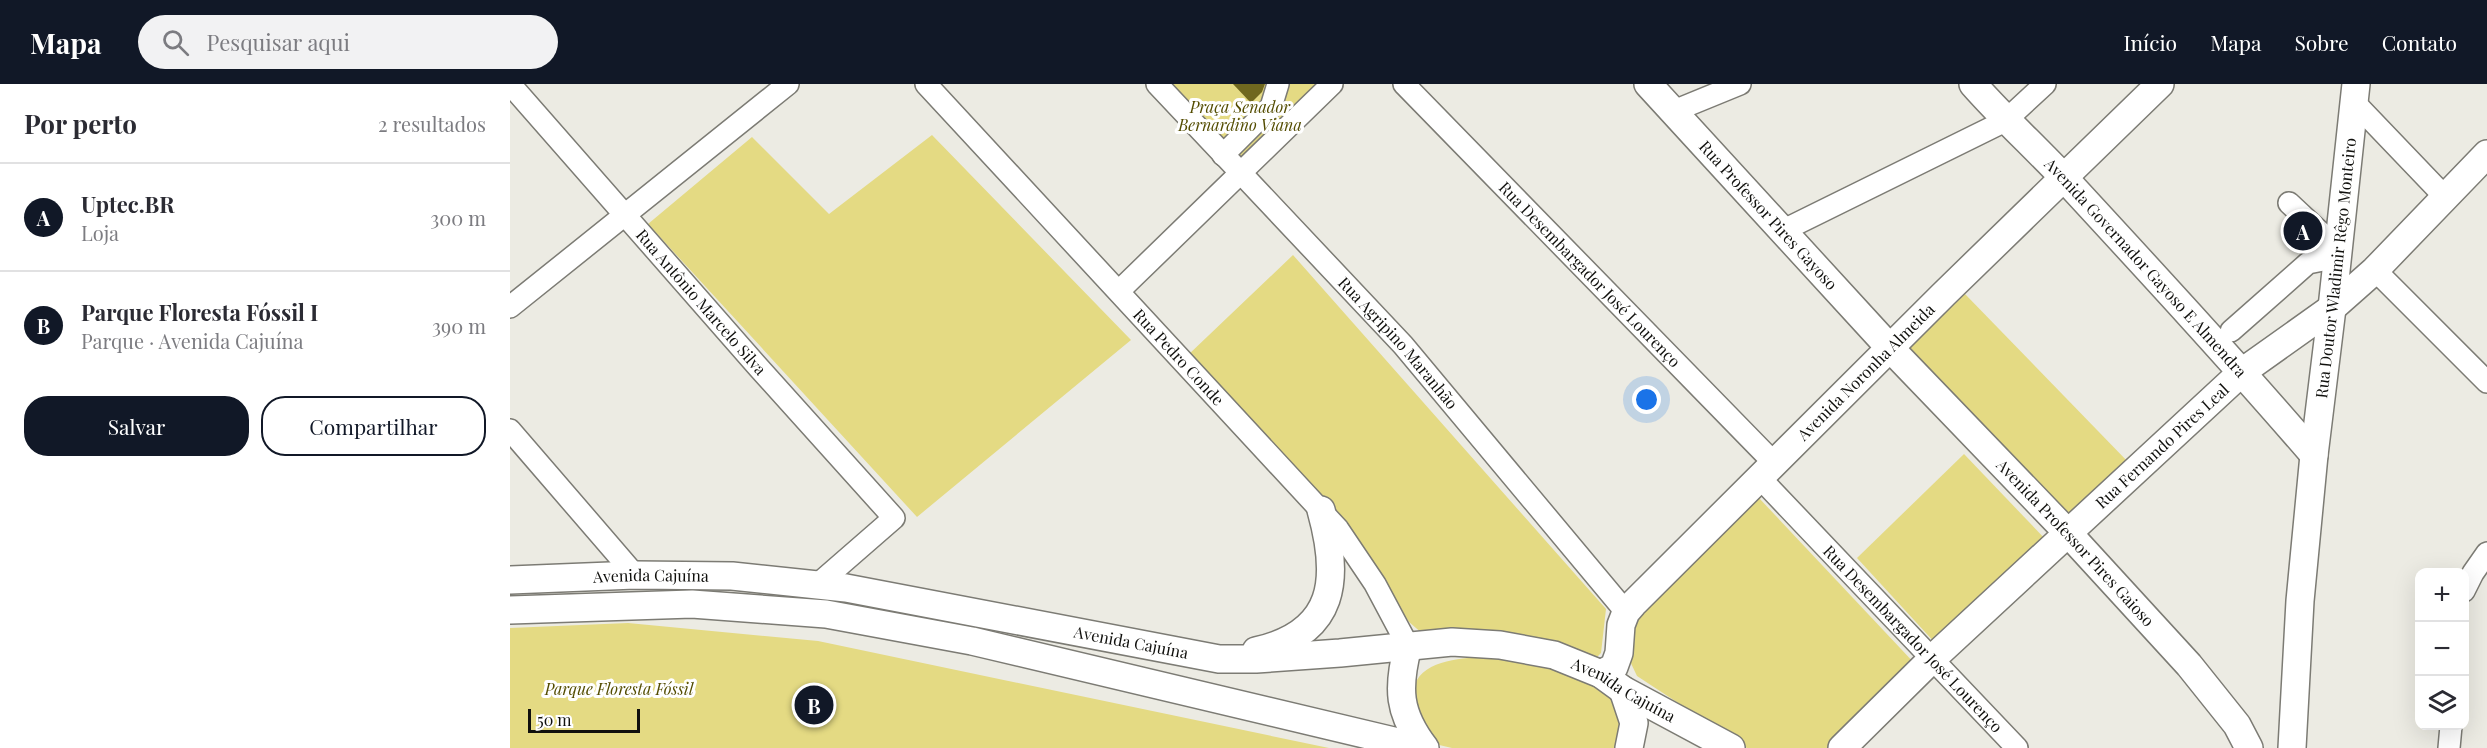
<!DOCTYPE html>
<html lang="pt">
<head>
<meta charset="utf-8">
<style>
	body { margin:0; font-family:"Playfair Display",serif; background:#f2f2f3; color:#2b2b33 }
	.controls { position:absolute; right:18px; bottom:18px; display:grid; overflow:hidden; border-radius:12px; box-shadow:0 6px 24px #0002 }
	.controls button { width:54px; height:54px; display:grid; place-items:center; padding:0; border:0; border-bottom:2px solid #e1e1e2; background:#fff; color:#2b2b33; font:30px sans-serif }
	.scale { position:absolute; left:18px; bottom:15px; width:112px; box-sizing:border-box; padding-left:6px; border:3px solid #10100d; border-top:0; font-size:16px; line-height:21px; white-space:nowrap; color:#10100d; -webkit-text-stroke:4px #fff; paint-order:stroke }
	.you { position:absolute; left:1137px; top:316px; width:21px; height:21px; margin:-15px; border:4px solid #fff; border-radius:50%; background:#1a73e8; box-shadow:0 0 0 9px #1a73e833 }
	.badge { display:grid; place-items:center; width:39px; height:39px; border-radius:50%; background:#111827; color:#fff; font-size:20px; font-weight:700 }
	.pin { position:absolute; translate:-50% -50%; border:3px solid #fff; box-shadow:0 2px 6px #0006 }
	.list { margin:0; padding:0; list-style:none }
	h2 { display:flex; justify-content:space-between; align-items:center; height:78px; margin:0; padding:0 24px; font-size:26px }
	h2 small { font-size:20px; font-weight:400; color:#7c7c81 }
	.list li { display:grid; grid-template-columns:39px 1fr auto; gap:18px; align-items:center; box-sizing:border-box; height:108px; padding:0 24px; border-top:2px solid #e1e1e2 }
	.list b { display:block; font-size:22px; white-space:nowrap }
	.list p { margin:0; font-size:20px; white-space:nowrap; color:#7c7c81 }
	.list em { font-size:20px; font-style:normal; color:#7c7c81 }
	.actions { display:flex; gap:12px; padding:18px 24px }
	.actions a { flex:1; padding:14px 0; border:2px solid #111827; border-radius:24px; text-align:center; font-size:21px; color:#111827 }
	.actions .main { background:#111827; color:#fff }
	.icon { flex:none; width:33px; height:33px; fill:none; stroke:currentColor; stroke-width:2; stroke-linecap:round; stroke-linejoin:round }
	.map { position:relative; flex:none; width:1977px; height:664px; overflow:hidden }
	header { display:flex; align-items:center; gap:36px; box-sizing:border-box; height:84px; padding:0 30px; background:#111827; color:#fff }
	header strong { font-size:28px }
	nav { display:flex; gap:33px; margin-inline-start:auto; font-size:21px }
	.search { width:420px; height:54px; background:#f2f2f3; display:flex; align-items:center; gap:15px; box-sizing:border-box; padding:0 21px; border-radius:33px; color:#7c7c81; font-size:22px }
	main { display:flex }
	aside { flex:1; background:#fff }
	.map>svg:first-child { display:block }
	.green { fill:#e4da83 }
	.building { fill:#70681f }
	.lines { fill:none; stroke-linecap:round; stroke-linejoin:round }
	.minor-casing { stroke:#7c7b74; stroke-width:24 }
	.major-casing { stroke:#7c7b74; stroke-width:30 }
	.minor { stroke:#fff; stroke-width:21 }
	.major { stroke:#fff; stroke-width:27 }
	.labels { text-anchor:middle; stroke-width:6; stroke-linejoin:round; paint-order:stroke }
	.park-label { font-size:16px; font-style:italic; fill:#534c00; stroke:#fff }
	.street-label { font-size:16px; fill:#10100d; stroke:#fff }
</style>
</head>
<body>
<header>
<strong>Mapa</strong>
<div class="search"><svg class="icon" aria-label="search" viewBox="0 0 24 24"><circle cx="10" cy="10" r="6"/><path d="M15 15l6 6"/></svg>Pesquisar aqui</div>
<nav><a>Início</a><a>Mapa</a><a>Sobre</a><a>Contato</a></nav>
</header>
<main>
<aside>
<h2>Por perto<small>2 resultados</small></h2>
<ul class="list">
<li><span class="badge">A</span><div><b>Uptec.BR</b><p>Loja</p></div><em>300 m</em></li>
<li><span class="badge">B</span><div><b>Parque Floresta Fóssil I</b><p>Parque · Avenida Cajuína</p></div><em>390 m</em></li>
</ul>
<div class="actions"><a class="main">Salvar</a><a>Compartilhar</a></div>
</aside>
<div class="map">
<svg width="1977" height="664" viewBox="0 0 1977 664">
	<rect width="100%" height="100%" fill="#ecebe3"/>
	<!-- green -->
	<g class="green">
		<polygon points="654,0 811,0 727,80"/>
		<polygon points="422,51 621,256 407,433 138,140 242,53 319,130"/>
		<polygon points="783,171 1096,525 1091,569 1085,575 920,556 899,538 869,489 677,272"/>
		<polygon points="1455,210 1620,380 1560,436 1397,265"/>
		<polygon points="1454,370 1538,458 1427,561 1347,474"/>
		<polygon points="1249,414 1407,582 1318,664 1237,664 1127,592 1117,571 1118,541"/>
		<polygon points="118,539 308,557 819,664 0,664 0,544"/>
		<path d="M972,573C1013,573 1057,583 1092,607C1098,611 1105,615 1109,622C1114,633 1111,652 1111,664H942L925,660L911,648C909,636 903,619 904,606C907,577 951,574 972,573Z"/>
	</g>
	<!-- building -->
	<polygon class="building" points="723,0 755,0 752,8 741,19"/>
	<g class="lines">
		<!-- minor casing -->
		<g class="minor-casing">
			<g id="minor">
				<path id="s1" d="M0,0L249,284L384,434L307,501"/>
				<path id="s2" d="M416,0L828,445L865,500L898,562"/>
				<path id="s3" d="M647,0L893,261L1116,528"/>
				<path id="s4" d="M894,0L1264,379"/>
				<polyline points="1845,19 1935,113"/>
				<polyline points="1164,27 1230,0"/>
				<polyline points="713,71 761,23 768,0"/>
				<polyline points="1779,119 1810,148 1808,176"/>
				<polyline points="1274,146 1495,37 1535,0"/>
				<polyline points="1865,186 1977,298"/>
				<polyline points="609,207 822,0"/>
				<polyline points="0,223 278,0"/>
				<polyline points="1721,247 1798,179 1828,173"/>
				<polyline points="0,346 125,491"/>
				<path id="s5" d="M1250,394L1507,664"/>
				<polyline points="1954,507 1963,489 1977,469"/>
				<polyline points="1939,664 1941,642"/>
			</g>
		</g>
		<!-- major casing -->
		<g class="major-casing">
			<g id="major">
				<path id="s6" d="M1138,0L1380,264L1558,449L1679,581L1727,641L1739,664"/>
				<path id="s7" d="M1463,0C1492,33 1525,63 1555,95C1639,186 1723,277 1804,371"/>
				<path id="s8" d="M0,496L125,491L222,492L336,504L709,575H746L830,569L942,558L990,561L1044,571L1091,590L1113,606L1221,664"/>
				<polyline points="0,526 182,520 316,530 462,557 913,664"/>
				<path d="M898,562C887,604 888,629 915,664"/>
				<path d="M746,567C827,549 830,494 811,426"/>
				<path id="s9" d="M1091,590L1104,583L1109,569L1111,541L1116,528L1123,520L1434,210L1650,0"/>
				<polyline points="1113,606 1124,639 1119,664"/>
				<path id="s10" d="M1332,664L1423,574L1732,288L1822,224L1865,186L1977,70"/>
				<path id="s11" d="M1782,664L1790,517L1804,371L1822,224L1846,0"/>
			</g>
		</g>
		<!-- minor -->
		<use href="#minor" class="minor"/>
		<!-- major -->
		<use href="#major" class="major"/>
	</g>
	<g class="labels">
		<!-- park labels -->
		<g class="park-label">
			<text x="730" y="29">Praça Senador<tspan x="730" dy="18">Bernardino Viana</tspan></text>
			<text x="109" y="611">Parque Floresta Fóssil</text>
		</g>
		<!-- street labels -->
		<g class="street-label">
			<text dy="6" stroke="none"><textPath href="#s6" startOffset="178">Rua Professor Pires Gayoso</textPath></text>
			<text dy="6" stroke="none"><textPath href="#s7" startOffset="252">Avenida Governador Gayoso E Almendra</textPath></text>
			<text dy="6" stroke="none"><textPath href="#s11" startOffset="482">Rua Doutor Wladimir Rêgo Monteiro</textPath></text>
			<text dy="6" stroke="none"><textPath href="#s4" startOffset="266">Rua Desembargador José Lourenço</textPath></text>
			<text dy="6" stroke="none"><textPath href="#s1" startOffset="290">Rua Antônio Marcelo Silva</textPath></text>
			<text dy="6" stroke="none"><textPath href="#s3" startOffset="354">Rua Agripino Maranhão</textPath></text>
			<text dy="6" stroke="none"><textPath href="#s2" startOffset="372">Rua Pedro Conde</textPath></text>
			<text dy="6" stroke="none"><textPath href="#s9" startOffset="411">Avenida Noronha Almeida</textPath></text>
			<text dy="6" stroke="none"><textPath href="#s10" startOffset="440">Rua Fernando Pires Leal</textPath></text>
			<text dy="6" stroke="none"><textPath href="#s6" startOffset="627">Avenida Professor Pires Gaioso</textPath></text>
			<text dy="6" stroke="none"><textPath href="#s8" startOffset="141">Avenida Cajuína</textPath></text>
			<text dy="6" stroke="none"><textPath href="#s5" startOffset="222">Rua Desembargador José Lourenço</textPath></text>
			<text dy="6" stroke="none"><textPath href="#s8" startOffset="627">Avenida Cajuína</textPath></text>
			<text dy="6" stroke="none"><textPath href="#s8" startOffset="1131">Avenida Cajuína</textPath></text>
		</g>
	</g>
</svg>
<div class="controls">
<button>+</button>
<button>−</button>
<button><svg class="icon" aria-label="layers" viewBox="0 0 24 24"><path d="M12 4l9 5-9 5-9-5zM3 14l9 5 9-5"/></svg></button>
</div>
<div class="scale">50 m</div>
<div class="you"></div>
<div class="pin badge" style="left:1793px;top:147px">A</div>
<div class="pin badge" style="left:304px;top:621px">B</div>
</div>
</main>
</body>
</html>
